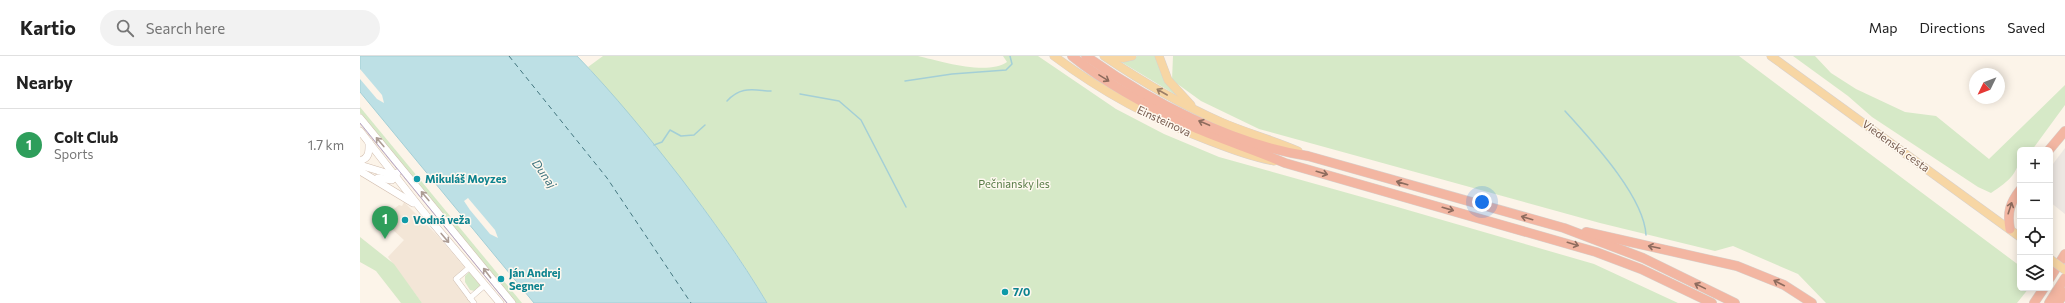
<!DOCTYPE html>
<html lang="en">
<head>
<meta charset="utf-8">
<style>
	body { margin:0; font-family:Commissioner,sans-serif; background:#f2f2f2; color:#222 }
	.controls { position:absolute; right:12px; bottom:12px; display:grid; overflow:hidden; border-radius:6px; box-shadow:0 2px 10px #0003 }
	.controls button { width:36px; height:36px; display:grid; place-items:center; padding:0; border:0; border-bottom:1px solid #e0e0e0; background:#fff; color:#222; font:20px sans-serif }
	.compass { position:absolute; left:1609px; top:12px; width:36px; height:36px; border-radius:50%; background:#fff; box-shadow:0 2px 10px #0003; rotate:227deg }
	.you { position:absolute; left:1122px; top:146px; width:14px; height:14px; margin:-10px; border:3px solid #fff; border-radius:50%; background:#1a73e8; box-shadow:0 0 0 6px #1a73e833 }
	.badge { display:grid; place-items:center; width:26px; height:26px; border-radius:50%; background:#2563eb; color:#fff; font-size:13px; font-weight:700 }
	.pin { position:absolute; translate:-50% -33px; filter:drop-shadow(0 1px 2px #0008) }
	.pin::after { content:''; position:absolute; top:21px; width:14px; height:12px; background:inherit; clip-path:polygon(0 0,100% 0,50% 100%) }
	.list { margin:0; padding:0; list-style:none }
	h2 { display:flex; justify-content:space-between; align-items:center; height:52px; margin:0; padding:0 16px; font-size:17px }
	h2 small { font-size:13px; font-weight:400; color:#767676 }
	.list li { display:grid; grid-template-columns:26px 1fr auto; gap:12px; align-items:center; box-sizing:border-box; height:72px; padding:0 16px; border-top:1px solid #e0e0e0 }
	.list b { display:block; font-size:15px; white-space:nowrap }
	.list p { margin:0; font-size:13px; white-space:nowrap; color:#767676 }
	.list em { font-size:13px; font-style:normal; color:#767676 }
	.icon { flex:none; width:22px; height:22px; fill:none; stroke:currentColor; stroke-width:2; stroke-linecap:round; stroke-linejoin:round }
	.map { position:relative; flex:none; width:1705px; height:247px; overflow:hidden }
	header { display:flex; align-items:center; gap:24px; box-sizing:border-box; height:56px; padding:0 20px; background:#fff; border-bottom:1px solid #e0e0e0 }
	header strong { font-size:19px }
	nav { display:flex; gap:22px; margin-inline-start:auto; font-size:14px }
	.search { width:280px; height:36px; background:#f2f2f2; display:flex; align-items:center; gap:10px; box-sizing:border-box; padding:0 14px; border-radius:22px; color:#767676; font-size:15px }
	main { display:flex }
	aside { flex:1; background:#fff }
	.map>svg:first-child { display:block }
	.residential { fill:#f3e6d7 }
	.industrial { fill:#ede7e2 }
	.green { fill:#d6e9c7 }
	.water { fill:#bde0e5; stroke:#a4cfd6 }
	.pier { fill:#fcf4e9 }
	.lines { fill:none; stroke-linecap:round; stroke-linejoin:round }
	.stream { stroke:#a4cfd6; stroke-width:1.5 }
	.ferry { stroke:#447780; stroke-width:1; stroke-dasharray:5 4; stroke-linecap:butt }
	.minor-casing { stroke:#cfbeb1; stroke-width:6 }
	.secondary-casing { stroke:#d2beaf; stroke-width:8 }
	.primary-casing { stroke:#d8d1cd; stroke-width:9 }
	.motorway-casing { stroke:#d8d1cd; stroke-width:10 }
	.minor { stroke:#fff; stroke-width:5 }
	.secondary { stroke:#fff; stroke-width:7 }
	.primary { stroke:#f7d6a4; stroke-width:8 }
	.motorway { stroke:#f3b6a2; stroke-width:9 }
	.tram { stroke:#b7a7c6; stroke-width:1 }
	.primary-bridge-casing { stroke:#d8d1cd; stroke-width:9; stroke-linecap:butt }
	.primary-bridge { stroke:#f7d6a4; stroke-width:8 }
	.oneway { stroke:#8e6c5e }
	.oneway2 { stroke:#9c7f67 }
	.oneway3 { stroke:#ac9c94 }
	.culture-dot { fill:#0f9aa8; stroke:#fef8ef; stroke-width:1.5 }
	.labels { text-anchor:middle; stroke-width:3; stroke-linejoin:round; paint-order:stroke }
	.street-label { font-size:11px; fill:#755a4d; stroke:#fef8ef }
	.culture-label { font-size:11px; font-weight:bold; fill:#0d838f; stroke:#fef8ef; text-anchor:start }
	.park-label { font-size:11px; fill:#567a45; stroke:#fef8ef }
	.water-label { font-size:12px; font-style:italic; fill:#447780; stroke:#fef8ef }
</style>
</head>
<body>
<header>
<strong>Kartio</strong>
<div class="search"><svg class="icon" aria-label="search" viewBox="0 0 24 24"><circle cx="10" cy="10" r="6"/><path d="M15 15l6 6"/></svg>Search here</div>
<nav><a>Map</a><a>Directions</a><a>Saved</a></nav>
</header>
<main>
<aside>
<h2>Nearby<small></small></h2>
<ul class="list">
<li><span class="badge" style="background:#2e9e5b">1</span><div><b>Colt Club</b><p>Sports</p></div><em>1.7 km</em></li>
</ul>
</aside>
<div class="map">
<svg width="1705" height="247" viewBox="0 0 1705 247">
	<rect width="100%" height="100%" fill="#fcf4e9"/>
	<!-- residential -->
	<polygon class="residential" points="44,146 78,180 105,212 94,222 110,247 62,247 28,201 44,184 21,163 39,149 42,150"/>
	<!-- industrial -->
	<polygon class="industrial" points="1705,92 1705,158 1690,146 1690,112"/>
	<!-- green -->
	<g class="green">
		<path d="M243,0H558C580,5 627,20 647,6L643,0H678L756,53L804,78L859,101L1034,150L1234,208L1318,247H407C357,162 292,86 228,11Z"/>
		<polygon points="777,0 796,0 806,26 816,39 758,4 773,3"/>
		<polygon points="813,0 1379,0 1660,210 1660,232 1669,232 1657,247 1466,247 1438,218 1373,190 1355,195 1240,167 899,73 841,45 812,24"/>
		<path d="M1433,0H1455L1471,17L1496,33L1545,56L1576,60L1629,103L1705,29V49L1672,94H1660C1660,117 1649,125 1631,137L1618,131L1512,61L1488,40Z"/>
		<polygon points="0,51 162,247 155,247 0,57"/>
		<polygon points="0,181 34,208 62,247 41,247 16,215 0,206"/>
		<polygon points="109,216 121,230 115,235 110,234 105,226 105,220"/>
	</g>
	<!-- water -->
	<path class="water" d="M0,0H217C254,38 288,80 320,121C351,162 381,203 407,247H174L0,36Z"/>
	<!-- pier -->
	<g class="pier">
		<polygon points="0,13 22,39 24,47 17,43 0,23"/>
		<polygon points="108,142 135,174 138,182 130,178 110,154 104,145"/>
	</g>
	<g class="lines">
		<!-- stream -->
		<g class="stream">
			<polyline points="545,25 592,18 646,14 652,8 650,0"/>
			<polyline points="440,38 479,45 501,64 546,151"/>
			<path d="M367,45C381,30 392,34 411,35"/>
			<path d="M1205,55C1231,84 1284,140 1286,179"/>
			<polyline points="294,89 302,86 310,74 321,80 334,79 345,69"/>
		</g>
		<!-- ferry -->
		<polyline class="ferry" points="149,0 247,122 331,247"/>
		<!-- minor casing -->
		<g class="minor-casing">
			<g id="minor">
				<polyline points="110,211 96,223 114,247"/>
				<polyline points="110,242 125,229"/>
			</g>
		</g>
		<!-- secondary casing -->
		<g class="secondary-casing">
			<g id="secondary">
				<polyline points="0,62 152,247"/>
				<polyline points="0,75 61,153 140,247"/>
				<path d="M0,105C10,102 9,95 9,86"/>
				<polyline points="0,109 36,120"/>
				<polyline points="0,115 53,147"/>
				<polyline points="18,122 32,124 37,117"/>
			</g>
		</g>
		<!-- primary casing -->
		<g class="primary-casing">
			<g id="primary">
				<path d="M694,0C742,36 794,64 850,85C871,93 892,101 914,105"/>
				<path d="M744,0C781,25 820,48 861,66C886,77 913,84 938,95"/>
				<polyline points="747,0 763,2 772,0"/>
				<polyline points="799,0 808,24 831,49"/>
				<polyline points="1411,0 1660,181"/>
			</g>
		</g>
		<!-- motorway casing -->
		<g class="motorway-casing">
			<g id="motorway">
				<path d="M712,0C748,29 791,52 833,71C863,84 895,94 925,107L1236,196L1281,213L1352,247"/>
				<path d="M726,0C789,45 870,88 948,100L1204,172L1283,202L1375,247"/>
				<polyline points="1689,94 1705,75"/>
				<path d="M1650,173C1647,156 1650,147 1660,134"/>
				<polyline points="1226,176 1377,210 1424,229 1452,247"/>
				<polyline points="1690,222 1705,198"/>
				<polyline points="1674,247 1684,232"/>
				<polyline points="1689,247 1705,222"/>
				<polyline points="1698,247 1705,236"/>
			</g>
		</g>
		<!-- minor -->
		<use href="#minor" class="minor"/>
		<!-- secondary -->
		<use href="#secondary" class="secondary"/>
		<!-- primary -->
		<use href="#primary" class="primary"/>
		<!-- motorway -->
		<use href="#motorway" class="motorway"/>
		<!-- tram -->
		<polyline class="tram" points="0,67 147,247"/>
		<!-- primary-bridge casing -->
		<g class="primary-bridge-casing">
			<polyline id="primary-bridge" points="1690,203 1705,214"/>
		</g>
		<!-- primary-bridge -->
		<use href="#primary-bridge" class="primary-bridge"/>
	</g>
	<!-- one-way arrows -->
	<defs><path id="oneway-shaft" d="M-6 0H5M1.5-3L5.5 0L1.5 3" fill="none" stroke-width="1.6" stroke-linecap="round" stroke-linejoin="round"/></defs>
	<g class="oneway">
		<use href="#oneway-shaft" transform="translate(744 22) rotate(32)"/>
		<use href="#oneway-shaft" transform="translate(844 67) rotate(-157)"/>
		<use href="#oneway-shaft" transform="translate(962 117) rotate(16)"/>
		<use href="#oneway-shaft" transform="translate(1042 127) rotate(-164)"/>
		<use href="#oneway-shaft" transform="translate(1650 152) rotate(-72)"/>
		<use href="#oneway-shaft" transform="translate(1088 153) rotate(16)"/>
		<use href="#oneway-shaft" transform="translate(1167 162) rotate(-164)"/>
		<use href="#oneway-shaft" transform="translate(1213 188) rotate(17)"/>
		<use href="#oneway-shaft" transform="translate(1294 191) rotate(-168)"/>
		<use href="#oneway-shaft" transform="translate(1419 227) rotate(-153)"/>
		<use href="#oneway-shaft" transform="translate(1340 230) rotate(-154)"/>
	</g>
	<use class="oneway2" href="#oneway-shaft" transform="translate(802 36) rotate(-150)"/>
	<g class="oneway3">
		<use href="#oneway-shaft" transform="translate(20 86) rotate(-130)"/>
		<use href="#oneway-shaft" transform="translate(65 140) rotate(-130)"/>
		<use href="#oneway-shaft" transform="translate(85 182) rotate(50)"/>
		<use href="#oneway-shaft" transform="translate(127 217) rotate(-127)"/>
	</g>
	<!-- markers -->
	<g class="culture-dot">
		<circle cx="57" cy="123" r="4"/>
		<circle cx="45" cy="164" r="4"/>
		<circle cx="141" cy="223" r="4"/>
		<circle cx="645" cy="236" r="4"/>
	</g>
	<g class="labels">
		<!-- street labels -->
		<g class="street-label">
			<text transform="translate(804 65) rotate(25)" y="4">Einsteinova</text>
			<text transform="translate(1536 90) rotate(36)" y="4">Viedenská cesta</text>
		</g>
		<!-- culture labels -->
		<g class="culture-label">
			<text x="65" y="127">Mikuláš Moyzes</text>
			<text x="53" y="168">Vodná veža</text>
			<text x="149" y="221">Ján Andrej<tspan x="149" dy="13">Segner</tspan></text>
			<text x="653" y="240">7/0</text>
		</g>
		<!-- park labels -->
		<g class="park-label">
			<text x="654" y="132">Pečniansky les</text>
		</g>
		<!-- water labels -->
		<g class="water-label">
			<text transform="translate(184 118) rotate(55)" y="4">Dunaj</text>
		</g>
	</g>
</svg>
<div class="controls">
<button>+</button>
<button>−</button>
<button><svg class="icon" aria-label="locate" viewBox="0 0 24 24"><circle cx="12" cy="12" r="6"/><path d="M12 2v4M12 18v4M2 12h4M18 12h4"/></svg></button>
<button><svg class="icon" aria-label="layers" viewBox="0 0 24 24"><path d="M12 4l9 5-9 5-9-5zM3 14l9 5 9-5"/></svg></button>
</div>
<svg class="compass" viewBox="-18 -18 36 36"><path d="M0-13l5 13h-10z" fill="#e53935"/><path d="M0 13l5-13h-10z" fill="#767676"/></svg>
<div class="you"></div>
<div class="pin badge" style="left:25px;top:183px;background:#2e9e5b">1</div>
</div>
</main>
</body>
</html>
